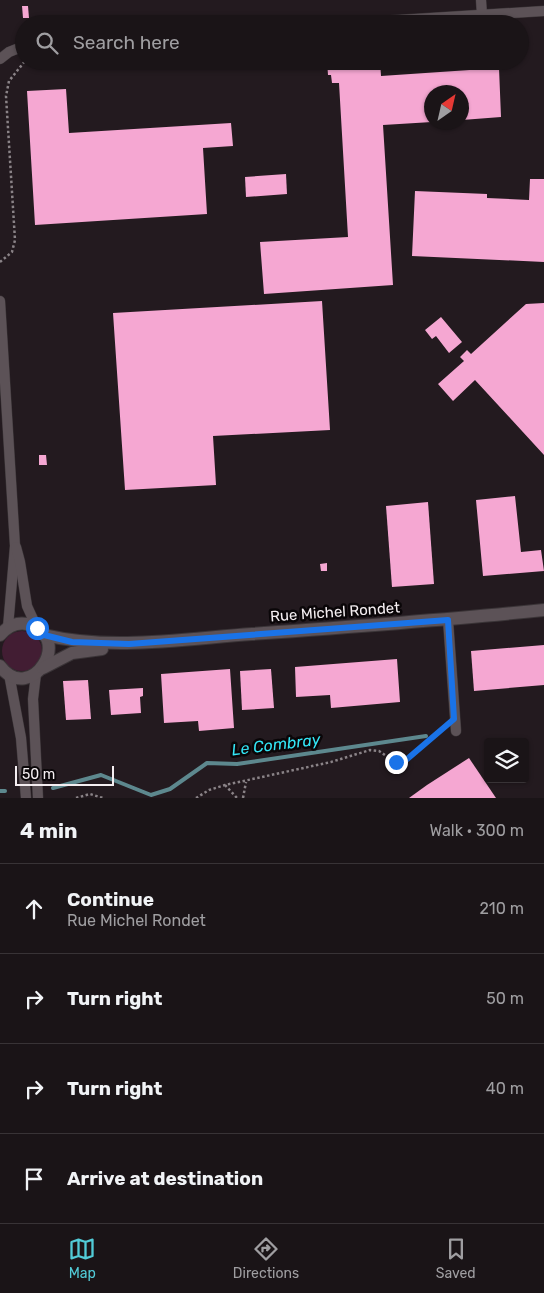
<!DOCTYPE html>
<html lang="en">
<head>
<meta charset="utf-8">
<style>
	body { margin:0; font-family:Rubik,sans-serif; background:#272124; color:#f1f3f6 }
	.controls { position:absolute; right:15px; bottom:15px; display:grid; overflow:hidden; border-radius:5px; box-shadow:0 1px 4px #0004 }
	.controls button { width:45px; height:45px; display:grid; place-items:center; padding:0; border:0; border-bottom:1px solid #383336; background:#1a1417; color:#f1f3f6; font:25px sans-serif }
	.compass { position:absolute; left:424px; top:85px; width:45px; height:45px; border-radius:50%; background:#1a1417; box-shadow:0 1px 4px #0004; rotate:34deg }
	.scale { position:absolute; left:15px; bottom:12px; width:99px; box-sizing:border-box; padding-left:5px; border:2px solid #f4eef1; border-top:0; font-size:14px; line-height:18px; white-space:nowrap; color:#f4eef1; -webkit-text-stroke:4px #0a0608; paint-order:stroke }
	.stop { position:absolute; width:15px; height:15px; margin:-11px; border:4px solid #1a73e8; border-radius:50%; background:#fff }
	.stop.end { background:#1a73e8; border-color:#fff; box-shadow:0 1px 5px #0008 }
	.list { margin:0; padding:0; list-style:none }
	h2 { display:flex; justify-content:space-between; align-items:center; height:65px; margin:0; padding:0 20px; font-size:21px }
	h2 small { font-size:16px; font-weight:400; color:#9f9ea1 }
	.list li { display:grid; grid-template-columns:32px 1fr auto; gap:15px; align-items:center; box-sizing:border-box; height:90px; padding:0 20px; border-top:1px solid #383336 }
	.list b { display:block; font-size:19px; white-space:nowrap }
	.list p { margin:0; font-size:16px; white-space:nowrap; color:#9f9ea1 }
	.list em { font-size:16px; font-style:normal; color:#9f9ea1 }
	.icon { flex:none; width:28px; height:28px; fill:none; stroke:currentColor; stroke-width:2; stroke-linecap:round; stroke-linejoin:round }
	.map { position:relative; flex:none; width:544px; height:798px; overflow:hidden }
	.search { position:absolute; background:#1a1417; box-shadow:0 1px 4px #0004; left:15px; right:15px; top:15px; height:55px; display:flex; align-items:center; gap:12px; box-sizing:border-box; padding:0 18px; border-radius:28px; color:#9f9ea1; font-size:19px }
	.sheet { height:425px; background:#1a1417 }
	nav { display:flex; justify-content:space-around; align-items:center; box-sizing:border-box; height:70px; border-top:1px solid #383336; background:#1a1417; font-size:14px; color:#9f9ea1 }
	nav a { display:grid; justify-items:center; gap:2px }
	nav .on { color:#52cbd7 }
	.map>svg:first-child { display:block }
	.green { fill:#421d33 }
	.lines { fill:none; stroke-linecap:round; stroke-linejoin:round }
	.stream { stroke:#5d888e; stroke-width:4 }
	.building { fill:#f5a7d2 }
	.minor-casing { stroke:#3a3437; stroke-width:11 }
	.tertiary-casing { stroke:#3a3437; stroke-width:14 }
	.path { stroke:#8a8387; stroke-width:2.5; stroke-dasharray:2.5 2.5; stroke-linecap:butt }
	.minor { stroke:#5c5257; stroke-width:10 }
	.tertiary { stroke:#5c5257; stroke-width:12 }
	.route { stroke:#1a73e8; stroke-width:6 }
	.labels { text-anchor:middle; stroke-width:5; stroke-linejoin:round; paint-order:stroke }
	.street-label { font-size:15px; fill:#f4eef1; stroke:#0a0608 }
	.water-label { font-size:16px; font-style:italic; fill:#33e7f7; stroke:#0a0608 }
</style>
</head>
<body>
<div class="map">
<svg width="544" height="798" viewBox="0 0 544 798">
	<rect width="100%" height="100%" fill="#231a1f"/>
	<!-- green -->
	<circle class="green" cx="22" cy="651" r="20"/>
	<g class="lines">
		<!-- stream -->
		<g class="stream">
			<polyline points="53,788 101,775 151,795 170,789 207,763 237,764 426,736"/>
			<polyline points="0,791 5,791"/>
		</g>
	</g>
	<!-- building -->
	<g class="building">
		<polygon points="22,6 28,6 29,18 23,18"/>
		<polygon points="327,61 380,61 381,76 499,68 501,117 462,120 462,92 432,92 432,122 383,125 393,285 264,294 260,242 348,237 339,83 332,83 331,75 328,75"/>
		<polygon points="66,89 69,133 231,123 233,146 203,148 207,214 35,225 27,91"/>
		<polygon points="286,174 287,194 246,197 245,177"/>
		<polygon points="530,179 544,179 544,262 412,256 415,191 487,194 487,198 529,200"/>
		<polygon points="322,301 330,430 213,436 216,485 125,490 113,313"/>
		<polygon points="544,303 544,455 475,380 453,401 438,384 464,361 460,357 467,350 471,354 526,304"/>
		<polygon points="441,317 462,342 449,353 436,336 432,339 425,330"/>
		<polygon points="39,455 46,455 47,465 39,465"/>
		<polygon points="515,496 521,552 541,550 544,571 483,576 476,500"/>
		<polygon points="428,502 434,584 392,587 386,506"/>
		<polygon points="327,563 327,571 321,571 320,564"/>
		<polygon points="544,645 544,685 474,691 471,651"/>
		<polygon points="397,659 400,702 331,708 330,695 296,697 295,667"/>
		<polygon points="230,669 234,728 199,731 198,721 164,723 161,674"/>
		<polygon points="271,669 274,708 242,710 240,671"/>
		<polygon points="88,680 91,719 66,720 63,681"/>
		<polygon points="143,688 143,696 140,697 141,713 111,715 109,690"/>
		<polygon points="469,758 496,798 409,798 427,785"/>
	</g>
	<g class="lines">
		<!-- minor casing -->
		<g class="minor-casing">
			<g id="minor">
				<polyline points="481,0 482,15"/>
				<polyline points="334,24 544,11"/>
				<polyline points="0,59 9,52 24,46"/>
				<polyline points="0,301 15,546 8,627"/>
				<polyline points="16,547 20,562 27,606 37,628"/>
				<polyline points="448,620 456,731"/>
				<polyline points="9,674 21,738 26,798"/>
				<polyline points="36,674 33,699 38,798"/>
			</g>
		</g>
		<!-- tertiary casing -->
		<g class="tertiary-casing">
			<g id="tertiary">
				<path d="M0,635C7,627 16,622 27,624C76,635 31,707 0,666"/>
				<path d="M44,635C112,651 183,639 252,634C350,627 447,620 544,610"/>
				<polyline points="43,668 72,653 102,649"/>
			</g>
		</g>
		<!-- path -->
		<g class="path">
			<polyline points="0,262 12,252 15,240 6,96 9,81 25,61"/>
			<polyline points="225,785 237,798"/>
			<polyline points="76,798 90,794 103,798"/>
			<polyline points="196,798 209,790 225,785 331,762 370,750 379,751 395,762 401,763 445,726"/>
			<polyline points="243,798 246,782"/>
		</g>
		<!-- minor -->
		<use href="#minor" class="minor"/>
		<!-- tertiary -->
		<use href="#tertiary" class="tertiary"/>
	</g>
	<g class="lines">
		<!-- route -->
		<polyline class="route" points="37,628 44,635 72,642 129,644 448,620 454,719 406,760 396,762"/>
	</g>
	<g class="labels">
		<!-- street labels -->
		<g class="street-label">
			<text transform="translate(335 612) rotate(-4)" y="5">Rue Michel Rondet</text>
		</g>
		<!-- water labels -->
		<g class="water-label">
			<text transform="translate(276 744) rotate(-7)" y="6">Le Combray</text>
		</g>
	</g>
</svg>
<div class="controls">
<button><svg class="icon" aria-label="layers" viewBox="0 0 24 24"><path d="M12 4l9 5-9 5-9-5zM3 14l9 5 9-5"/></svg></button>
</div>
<svg class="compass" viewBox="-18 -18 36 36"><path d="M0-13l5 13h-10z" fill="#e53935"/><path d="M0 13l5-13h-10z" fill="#9f9ea1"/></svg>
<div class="scale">50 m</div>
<div class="stop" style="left:37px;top:628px"></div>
<div class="stop end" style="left:396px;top:762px"></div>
<div class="search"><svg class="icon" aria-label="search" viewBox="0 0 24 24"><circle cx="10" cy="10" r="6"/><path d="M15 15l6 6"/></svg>Search here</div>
</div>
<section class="sheet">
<h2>4 min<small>Walk · 300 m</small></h2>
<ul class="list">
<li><svg class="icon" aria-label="ahead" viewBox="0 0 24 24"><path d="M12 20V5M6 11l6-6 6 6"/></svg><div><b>Continue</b><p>Rue Michel Rondet</p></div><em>210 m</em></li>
<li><svg class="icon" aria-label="right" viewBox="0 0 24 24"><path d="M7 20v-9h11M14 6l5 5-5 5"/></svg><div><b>Turn right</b></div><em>50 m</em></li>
<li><svg class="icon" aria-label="right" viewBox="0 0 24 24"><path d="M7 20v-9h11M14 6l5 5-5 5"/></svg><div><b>Turn right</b></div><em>40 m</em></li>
<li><svg class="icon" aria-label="arrive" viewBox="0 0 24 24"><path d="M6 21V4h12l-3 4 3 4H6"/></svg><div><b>Arrive at destination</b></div></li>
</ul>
</section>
<nav>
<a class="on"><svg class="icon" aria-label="map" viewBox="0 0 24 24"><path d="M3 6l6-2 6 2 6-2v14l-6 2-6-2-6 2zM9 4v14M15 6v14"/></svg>Map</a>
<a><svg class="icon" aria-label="directions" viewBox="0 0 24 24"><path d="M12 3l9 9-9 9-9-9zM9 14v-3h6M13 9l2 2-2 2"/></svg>Directions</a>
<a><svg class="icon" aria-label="saved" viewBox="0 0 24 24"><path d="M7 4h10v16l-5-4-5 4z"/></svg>Saved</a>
</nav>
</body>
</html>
